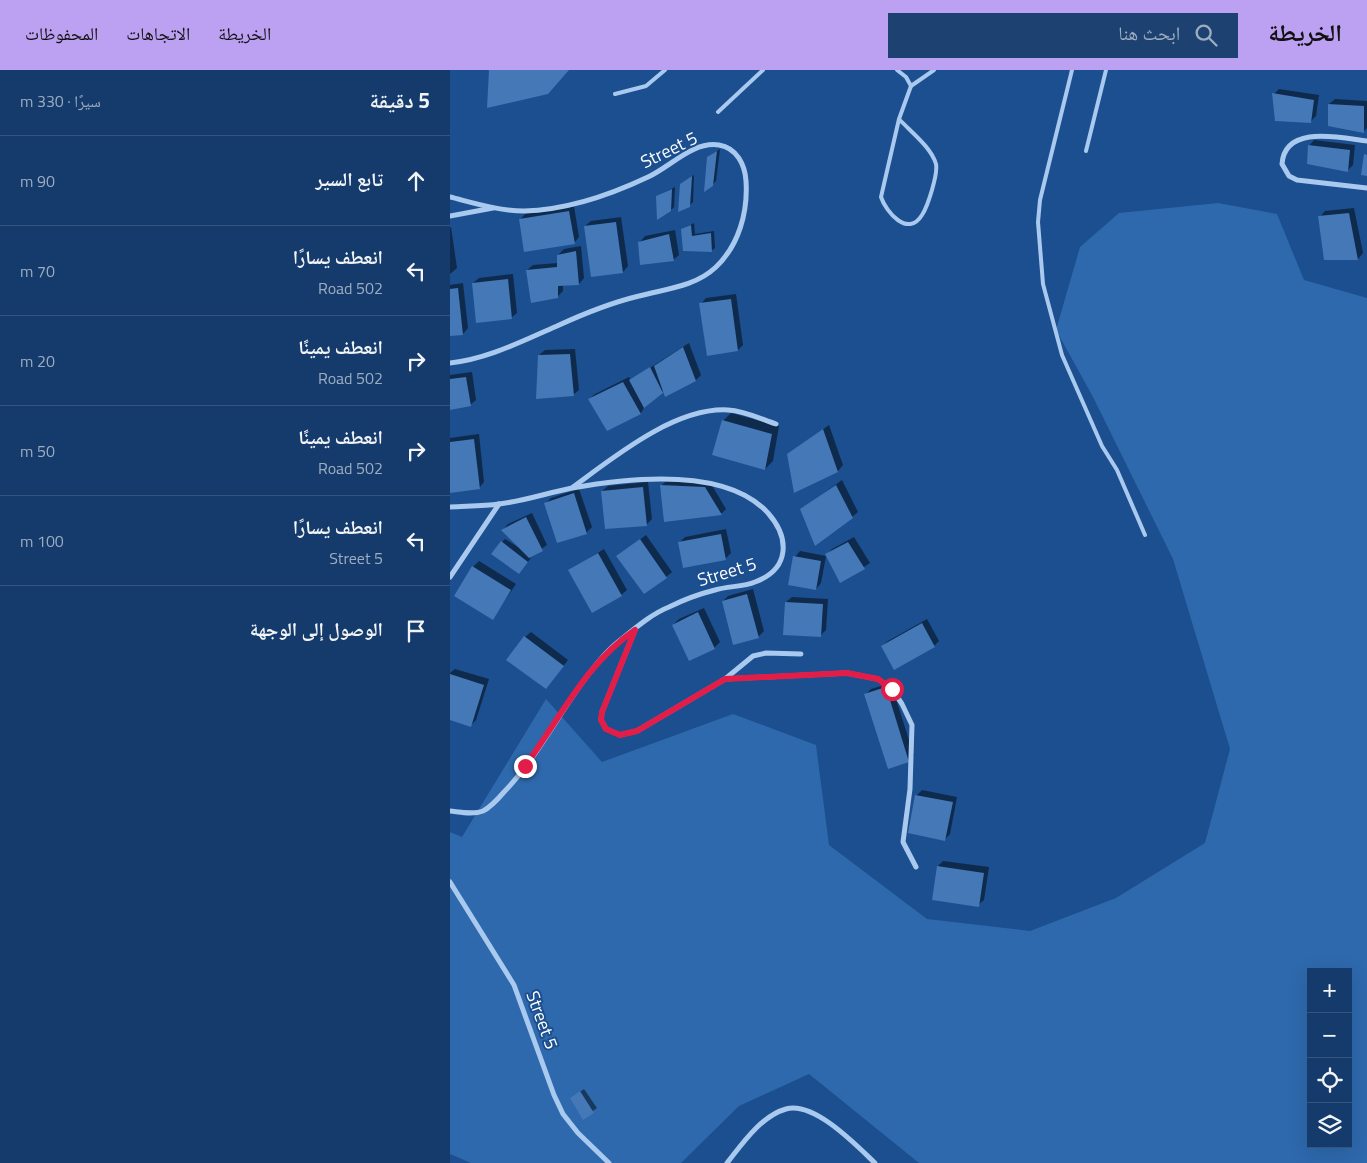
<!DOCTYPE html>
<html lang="ar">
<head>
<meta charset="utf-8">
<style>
	body { margin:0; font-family:"Titillium Web","Noto Naskh Arabic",sans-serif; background:#1d4271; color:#f1f3f6; direction:rtl }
	.controls { position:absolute; right:15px; bottom:15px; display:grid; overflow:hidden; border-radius:0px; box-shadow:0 5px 20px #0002 }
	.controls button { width:45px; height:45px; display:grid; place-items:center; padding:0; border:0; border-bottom:1px solid #33557e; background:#143b6b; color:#f1f3f6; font:25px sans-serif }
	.stop { position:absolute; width:15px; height:15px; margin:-11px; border:4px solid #e11d48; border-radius:50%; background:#fff }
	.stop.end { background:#e11d48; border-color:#fff; box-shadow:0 1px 5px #0008 }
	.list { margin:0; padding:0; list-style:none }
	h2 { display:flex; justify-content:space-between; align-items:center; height:65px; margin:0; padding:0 20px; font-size:21px }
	h2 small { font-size:16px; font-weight:400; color:#9dadc1 }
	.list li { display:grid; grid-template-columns:32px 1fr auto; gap:15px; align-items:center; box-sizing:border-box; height:90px; padding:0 20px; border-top:1px solid #33557e }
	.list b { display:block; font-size:19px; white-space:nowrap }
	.list p { margin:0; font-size:16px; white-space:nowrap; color:#9dadc1 }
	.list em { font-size:16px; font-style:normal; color:#9dadc1 }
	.icon { flex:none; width:28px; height:28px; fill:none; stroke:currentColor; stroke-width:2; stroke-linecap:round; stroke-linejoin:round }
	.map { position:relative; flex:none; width:917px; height:1093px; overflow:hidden; direction:ltr }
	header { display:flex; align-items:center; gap:30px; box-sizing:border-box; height:70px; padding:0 25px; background:#bca0f2; color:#111 }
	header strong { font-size:24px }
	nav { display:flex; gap:28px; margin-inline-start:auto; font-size:18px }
	.search { width:350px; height:45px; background:#1d4271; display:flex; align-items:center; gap:12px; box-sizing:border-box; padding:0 18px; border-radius:0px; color:#9dadc1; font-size:19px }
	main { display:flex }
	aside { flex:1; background:#143b6b }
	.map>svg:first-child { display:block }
	.green { fill:#2e69ad; fill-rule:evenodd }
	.shadow { fill:#0007 }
	.building { fill:#4478b7 }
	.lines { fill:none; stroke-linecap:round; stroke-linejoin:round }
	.service { stroke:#a9c9ee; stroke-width:4 }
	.minor { stroke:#a9c9ee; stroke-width:5 }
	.route { stroke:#e11d48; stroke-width:6 }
	.labels { text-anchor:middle; stroke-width:4; stroke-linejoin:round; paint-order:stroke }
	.street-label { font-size:18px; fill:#fff; stroke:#1b4f8f }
</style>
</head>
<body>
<header>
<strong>الخريطة</strong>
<div class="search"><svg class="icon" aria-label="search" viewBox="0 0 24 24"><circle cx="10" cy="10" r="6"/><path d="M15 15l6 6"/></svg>ابحث هنا</div>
<nav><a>الخريطة</a><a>الاتجاهات</a><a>المحفوظات</a></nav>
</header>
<main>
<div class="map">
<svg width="917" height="1093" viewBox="0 0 917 1093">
	<rect width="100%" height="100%" fill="#1b4f8f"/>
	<!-- green -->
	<path class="green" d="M768,133L827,144L854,210L917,228V1093H469L359,1004L289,1036L231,1093H21L0,1084V762L12,767L96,629L152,692L283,644L366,675L379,775L477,849L580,861L666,828L755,773L780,679L723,489L643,327L606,260L630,177L669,143ZM861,902H898V1074H861Z"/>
	<!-- shadow -->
	<g class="shadow">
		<polygon points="829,19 869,25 866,46 860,52 824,24"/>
		<polygon points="885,29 917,31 917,58 913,62 879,34"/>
		<polygon points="864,70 905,75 903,95 898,100 859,76"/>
		<polygon points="270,79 266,111 262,115 258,87"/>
		<polygon points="244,105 243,132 239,136 231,114"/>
		<polygon points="225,117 224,137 221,140 207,126"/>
		<polygon points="124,136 129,167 124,173 70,150 75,144"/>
		<polygon points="904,138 913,183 908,189 875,188 870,147 875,141"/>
		<polygon points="171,147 178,196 173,202 135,156 141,151"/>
		<polygon points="244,153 245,164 264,161 265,178 261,181 233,159"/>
		<polygon points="1,157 7,198 0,204 0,158"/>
		<polygon points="225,160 229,185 223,190 190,172 195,166"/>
		<polygon points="131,176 134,208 129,214 113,215 113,221 107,227 77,200 83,195 108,193 108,185 114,179"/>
		<polygon points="63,204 67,243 61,248 23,213 29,208"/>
		<polygon points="13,213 18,258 13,264 0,265 0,215"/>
		<polygon points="286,224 293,275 288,280 251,234 256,228"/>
		<polygon points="239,273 251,305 246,310 214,320 195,336 191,343 157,360 139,329 145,324 179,307 181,310"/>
		<polygon points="125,279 129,320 123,325 89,285 95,280"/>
		<polygon points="22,302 26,330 20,335 0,338 0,305"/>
		<polygon points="281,343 329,356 323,391 315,399 263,384 274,350"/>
		<polygon points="379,355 393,395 388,401 345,422 339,384"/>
		<polygon points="29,364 34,412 29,418 0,422 0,368"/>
		<polygon points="217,410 260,412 276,439 271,444 211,416"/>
		<polygon points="392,410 408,442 402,447 352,439"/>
		<polygon points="198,412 202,449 196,455 152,421 158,416"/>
		<polygon points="129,419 142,457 136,463 96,433 101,428"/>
		<polygon points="82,443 97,475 79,487 81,488 72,499 52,472 55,469 73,480 53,460 58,454"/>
		<polygon points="276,459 281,483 275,489 229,473 235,467"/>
		<polygon points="196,465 222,502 216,507 168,486"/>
		<polygon points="404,467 420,493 391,512 377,484 382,479"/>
		<polygon points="154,479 177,520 171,525 120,500"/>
		<polygon points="350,481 376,486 371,513 366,519 345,487"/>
		<polygon points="29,491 66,514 42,549 23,497"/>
		<polygon points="303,519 314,561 308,567 273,531 278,526"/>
		<polygon points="342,527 378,529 376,560 370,566 336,532"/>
		<polygon points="254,538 270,572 264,578 239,589 223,555 229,549"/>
		<polygon points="477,549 489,571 484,576 432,576 438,571"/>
		<polygon points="81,562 118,590 101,612 75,567"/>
		<polygon points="5,599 39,609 26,650 21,655 0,649 0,603"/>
		<polygon points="441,613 464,686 459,691 416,624 421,619"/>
		<polygon points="472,720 507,727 500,764 495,769 459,762 467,725"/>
		<polygon points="493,791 539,797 534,830 528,835 488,796"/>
		<polygon points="134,1019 147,1038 133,1048 121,1028"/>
	</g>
	<!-- building -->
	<g class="building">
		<polygon points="39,0 119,0 98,24 37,38"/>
		<polygon points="822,23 864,30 861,53 825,51"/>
		<polygon points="878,34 914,36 914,63 878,56"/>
		<polygon points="858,75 900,80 898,102 857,94"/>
		<polygon points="267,81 263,116 254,122 257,87"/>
		<polygon points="914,84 917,85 917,106 911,105"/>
		<polygon points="242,106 240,137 228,142 230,114"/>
		<polygon points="222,119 221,141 207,150 206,126"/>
		<polygon points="119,141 125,174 74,182 69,149"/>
		<polygon points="899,143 908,190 874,190 868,146"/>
		<polygon points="166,152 173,203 141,207 134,156"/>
		<polygon points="241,155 242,166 261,163 262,182 233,181 231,159"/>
		<polygon points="219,164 224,191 190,195 188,172"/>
		<polygon points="126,181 129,215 108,216 108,228 81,233 76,200 107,197 107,185"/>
		<polygon points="58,209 62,249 26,253 22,213"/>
		<polygon points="8,218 13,265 0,266 0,219"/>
		<polygon points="281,229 288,281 257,286 249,233"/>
		<polygon points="233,277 246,311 215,327 204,296"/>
		<polygon points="120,284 124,326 86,329 88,285"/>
		<polygon points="200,297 213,323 194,338 179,310"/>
		<polygon points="16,307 21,336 0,340 0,309"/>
		<polygon points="173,312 191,344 157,361 138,329"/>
		<polygon points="272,350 322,364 315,400 262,385"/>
		<polygon points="373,359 388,402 344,423 337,384"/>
		<polygon points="24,369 30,419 0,423 0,372"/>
		<polygon points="210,415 255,417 272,445 214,452"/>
		<polygon points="386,415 403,448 365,476 350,439"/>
		<polygon points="193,417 197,456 155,459 151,421"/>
		<polygon points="124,423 137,464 107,473 94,433"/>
		<polygon points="76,447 93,481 79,488 51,460"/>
		<polygon points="271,464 276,490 233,498 228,472"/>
		<polygon points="190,469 217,508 194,524 166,486"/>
		<polygon points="51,471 78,492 69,504 41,484"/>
		<polygon points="398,472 415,499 390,513 375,484"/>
		<polygon points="148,483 172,526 142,543 118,500"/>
		<polygon points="343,486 371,491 366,520 338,515"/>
		<polygon points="22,496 61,520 43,550 4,526"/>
		<polygon points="297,524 309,568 283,575 272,531"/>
		<polygon points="335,532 373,534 371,567 333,565"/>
		<polygon points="248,542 265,579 239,591 222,555"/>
		<polygon points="472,553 485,577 444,600 431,576"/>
		<polygon points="74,566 114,596 96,619 56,590"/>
		<polygon points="0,604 34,615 21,657 0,650"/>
		<polygon points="436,617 459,692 438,699 414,624"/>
		<polygon points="465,725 503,732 495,771 458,763"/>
		<polygon points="487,796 534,803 529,837 482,830"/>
		<polygon points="130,1021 144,1043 133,1050 120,1028"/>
	</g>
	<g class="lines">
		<!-- service -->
		<g class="service">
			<path d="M447,0L456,7L461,16L449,49L431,127C436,142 458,168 472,145C478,136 488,104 486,94C481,77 461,62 449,49"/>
			<polyline points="622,0 590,130 588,152 593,214 612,285 652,376 667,400 695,465"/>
			<polyline points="461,16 484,0"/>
			<polyline points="165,24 196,16 215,0"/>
			<polyline points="268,42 313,0"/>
			<polyline points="636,81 656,0"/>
		</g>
		<!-- minor -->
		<g class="minor">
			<path d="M917,71C891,68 835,54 832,94L839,106L847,110L917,118"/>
			<path d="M0,127C24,133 49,141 74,141C117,140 160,125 198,107C220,97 243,71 269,75C287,78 295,95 296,111C298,142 289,175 266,197C245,217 215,219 189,226C160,233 133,244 107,256C72,271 38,289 0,293"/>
			<polyline points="0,146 43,138"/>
			<path d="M123,417C164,387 225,337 278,340C295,341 311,349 326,354"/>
			<path d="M0,437C16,436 33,436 49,434C74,431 97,423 122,418C178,408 275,396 318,443C340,468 340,499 305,512C293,517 278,516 265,520C249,524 233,530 219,537C201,544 183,560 168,572C155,582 145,596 135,609C108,645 86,689 54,722C48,729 41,737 33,741C23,745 10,742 0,741"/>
			<polyline points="0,507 49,434"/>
			<polyline points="185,560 152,642 151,650 156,659 170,665 187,661 275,609 303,586 316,583 351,584"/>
			<polyline points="275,609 397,603 428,609 442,619 452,634 462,655 460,719 453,772 466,797"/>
			<polyline points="0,812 64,915 104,1025 113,1044 128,1063 159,1093"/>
			<path d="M277,1093C292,1074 311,1046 336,1039C364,1031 406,1075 425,1093"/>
		</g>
	</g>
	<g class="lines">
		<!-- route -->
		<path class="route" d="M75,696C110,649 135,594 185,560L152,642L151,650L156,659L170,665L187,661L275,609L397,603L428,609L442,619"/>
	</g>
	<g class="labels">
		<!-- street labels -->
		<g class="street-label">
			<text transform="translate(219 80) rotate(-26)" y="6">Street 5</text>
			<text transform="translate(277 502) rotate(-17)" y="6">Street 5</text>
			<text transform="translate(92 950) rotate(70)" y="6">Street 5</text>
		</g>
	</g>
</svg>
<div class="controls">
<button>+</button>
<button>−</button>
<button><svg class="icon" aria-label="locate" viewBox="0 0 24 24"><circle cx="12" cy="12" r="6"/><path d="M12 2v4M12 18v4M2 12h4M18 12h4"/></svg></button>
<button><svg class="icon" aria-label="layers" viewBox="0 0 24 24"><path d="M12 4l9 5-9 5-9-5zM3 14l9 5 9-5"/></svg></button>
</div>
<div class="stop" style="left:442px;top:619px"></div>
<div class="stop end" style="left:75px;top:696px"></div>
</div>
<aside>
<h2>5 دقيقة<small>سيرًا · 330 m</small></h2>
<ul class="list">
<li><svg class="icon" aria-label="ahead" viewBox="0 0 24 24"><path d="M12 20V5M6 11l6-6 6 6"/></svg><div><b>تابع السير</b></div><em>90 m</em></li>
<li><svg class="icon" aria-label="left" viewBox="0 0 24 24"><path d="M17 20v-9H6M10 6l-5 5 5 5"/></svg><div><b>انعطف يسارًا</b><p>502 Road</p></div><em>70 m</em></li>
<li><svg class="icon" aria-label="right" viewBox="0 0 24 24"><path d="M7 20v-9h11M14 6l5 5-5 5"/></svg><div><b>انعطف يمينًا</b><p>502 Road</p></div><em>20 m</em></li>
<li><svg class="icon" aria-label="right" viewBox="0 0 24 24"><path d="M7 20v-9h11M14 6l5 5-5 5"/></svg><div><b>انعطف يمينًا</b><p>502 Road</p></div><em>50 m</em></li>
<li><svg class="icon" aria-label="left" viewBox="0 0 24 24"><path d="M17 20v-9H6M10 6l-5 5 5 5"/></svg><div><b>انعطف يسارًا</b><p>Street 5</p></div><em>100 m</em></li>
<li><svg class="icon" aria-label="arrive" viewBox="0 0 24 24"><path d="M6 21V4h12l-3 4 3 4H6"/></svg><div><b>الوصول إلى الوجهة</b></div></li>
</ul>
</aside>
</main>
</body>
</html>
